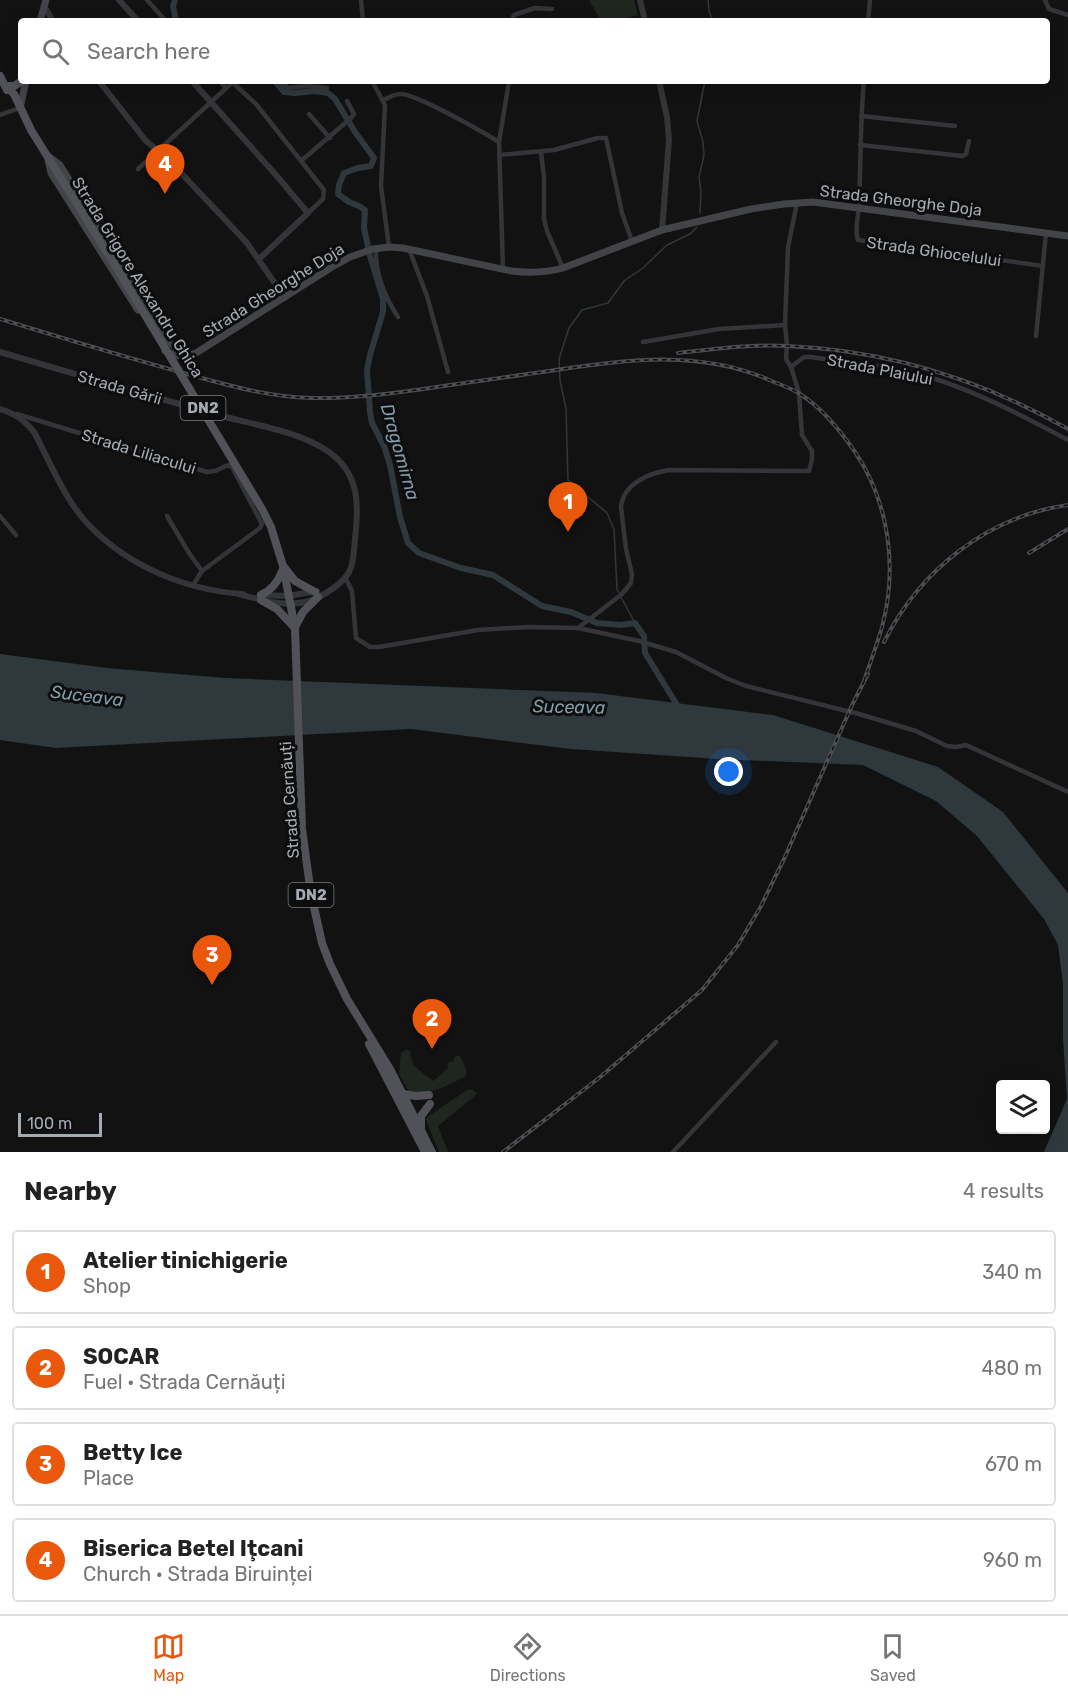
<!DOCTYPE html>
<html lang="en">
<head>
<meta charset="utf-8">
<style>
	body { margin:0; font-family:Rubik,sans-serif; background:#f6f6f6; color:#222 }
	.controls { position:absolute; right:18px; bottom:18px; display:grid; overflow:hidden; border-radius:6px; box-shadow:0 3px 15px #0003 }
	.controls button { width:54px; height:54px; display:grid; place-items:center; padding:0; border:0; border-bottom:2px solid #e0e0e0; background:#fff; color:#222; font:30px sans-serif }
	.scale { position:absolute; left:18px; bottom:15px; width:84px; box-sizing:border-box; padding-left:6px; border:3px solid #a5abb2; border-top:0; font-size:16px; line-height:21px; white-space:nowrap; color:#a5abb2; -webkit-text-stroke:4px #0d0d0e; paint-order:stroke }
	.you { position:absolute; left:729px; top:772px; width:21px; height:21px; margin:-15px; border:4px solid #fff; border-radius:50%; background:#1a73e8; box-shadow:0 0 0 9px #1a73e833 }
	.badge { display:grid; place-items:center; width:39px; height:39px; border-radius:50%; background:#ea580c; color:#fff; font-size:20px; font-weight:700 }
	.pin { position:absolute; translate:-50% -50px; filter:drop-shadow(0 2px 3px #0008) }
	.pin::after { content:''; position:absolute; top:32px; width:21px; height:18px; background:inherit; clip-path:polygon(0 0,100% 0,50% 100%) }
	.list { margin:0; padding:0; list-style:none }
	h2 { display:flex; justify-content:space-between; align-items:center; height:78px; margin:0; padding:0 24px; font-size:26px }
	h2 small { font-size:20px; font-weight:400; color:#767676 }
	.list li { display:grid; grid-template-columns:39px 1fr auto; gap:18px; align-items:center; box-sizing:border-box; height:84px; margin:0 12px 12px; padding:0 12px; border:2px solid #e0e0e0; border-radius:6px }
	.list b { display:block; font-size:22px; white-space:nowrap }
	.list p { margin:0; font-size:20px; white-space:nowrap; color:#767676 }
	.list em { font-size:20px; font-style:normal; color:#767676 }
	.icon { flex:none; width:33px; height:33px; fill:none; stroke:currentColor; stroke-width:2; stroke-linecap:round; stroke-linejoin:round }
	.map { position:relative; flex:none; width:1068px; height:1152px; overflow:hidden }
	.search { position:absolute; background:#fff; box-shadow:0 3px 15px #0003; left:18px; right:18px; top:18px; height:66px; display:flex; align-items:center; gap:15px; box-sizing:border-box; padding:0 21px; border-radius:6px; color:#767676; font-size:22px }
	.sheet { height:462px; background:#fff }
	nav { display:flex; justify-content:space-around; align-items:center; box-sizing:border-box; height:84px; border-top:2px solid #e0e0e0; background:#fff; font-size:16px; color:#767676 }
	nav a { display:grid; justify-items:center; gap:3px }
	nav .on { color:#ea580c }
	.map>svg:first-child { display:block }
	.green { fill:#1f261f }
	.water { fill:#2f383c }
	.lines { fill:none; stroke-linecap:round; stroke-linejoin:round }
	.stream { stroke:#2f383c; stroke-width:1.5 }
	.canal { stroke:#2f383c; stroke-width:6 }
	.minor { stroke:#343538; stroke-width:4.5 }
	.tertiary { stroke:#343538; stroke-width:6 }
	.secondary { stroke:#424448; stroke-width:7 }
	.primary { stroke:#505257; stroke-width:8 }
	.rail-casing { stroke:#4b4d51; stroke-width:4 }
	.rail { stroke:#0d0d0e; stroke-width:1.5; stroke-dasharray:4.5; stroke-linecap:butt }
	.primary-bridge { stroke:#505257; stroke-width:8 }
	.labels { text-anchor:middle; stroke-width:6; stroke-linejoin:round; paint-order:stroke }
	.shield { fill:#0d0d0e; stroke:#777c81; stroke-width:1.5 }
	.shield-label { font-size:15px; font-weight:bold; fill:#a5abb2 }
	.street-label { font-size:16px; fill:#a5abb2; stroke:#0d0d0e }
	.water-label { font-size:18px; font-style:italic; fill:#809caa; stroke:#0d0d0e }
</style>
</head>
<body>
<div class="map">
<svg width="1068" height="1152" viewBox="0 0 1068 1152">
	<rect width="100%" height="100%" fill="#121213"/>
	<!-- green -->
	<g class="green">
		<polygon points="589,0 634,0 638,15 619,21 601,21"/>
		<path d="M407,1049L410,1051L413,1065L433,1081L448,1068L447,1063L453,1061L456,1056H460L466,1069V1076C449,1085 430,1095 410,1093L399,1074L401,1053Z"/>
		<polygon points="467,1090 473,1090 477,1094 438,1126 448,1152 439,1152 426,1120 427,1117"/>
	</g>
	<!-- water -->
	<polygon class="water" points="0,654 107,668 225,678 596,693 773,715 938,767 1003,812 1068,893 1068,1152 1044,1152 1067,1099 1063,1038 1063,984 1058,945 1044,919 977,836 936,801 863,765 718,759 571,749 411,729 56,748 0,740"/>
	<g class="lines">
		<!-- stream -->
		<g class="stream">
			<polyline points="708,0 709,11 713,21"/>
			<polyline points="700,213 701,192 699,177 704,155 703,142 697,121 705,81"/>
			<polyline points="619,593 617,589 614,529 607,513 568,480 566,408 560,381 559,359 569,328 582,310 608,303 624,281 643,268 667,245 690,234 697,227"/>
			<polyline points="621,597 635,623"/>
		</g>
		<!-- canal -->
		<g class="canal">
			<polyline points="175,0 173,6 176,21"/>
			<polyline points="275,81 284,92 295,93 315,91 328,93 335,99 355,132 374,158 371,166 358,168 344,173 339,185 338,194 349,202 359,206 365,210 364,228 370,256 383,299 383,312 370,355 367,370 370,412 372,423 384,446 390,465 400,517 408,543 419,553 461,568 493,575 542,606 571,612 597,623 621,625 635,623 644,636 645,653 679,708"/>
		</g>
		<!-- minor -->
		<g class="minor">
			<polyline points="147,0 166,21"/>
			<polyline points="361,0 363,21"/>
			<polyline points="1045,0 1049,9 1068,15"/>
			<polyline points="511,21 514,15 535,8 552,9"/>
			<polyline points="868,21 870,0"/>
			<polyline points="220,81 226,88"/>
			<polyline points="281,81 288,88 307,86 327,88"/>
			<polyline points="372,81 385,105 381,186 389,247"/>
			<path d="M864,81C860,122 861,162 859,203C859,215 854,230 858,240L1043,266"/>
			<polyline points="233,83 256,104 324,190 323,199 308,213"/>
			<path d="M384,100C389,97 395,94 401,94C416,94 483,132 499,142"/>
			<polyline points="309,114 330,138"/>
			<polyline points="0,115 20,108"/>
			<polyline points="861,116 955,126"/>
			<polyline points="860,145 963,156 966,154 969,141"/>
			<polyline points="541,152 544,177 544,219 547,231 563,268"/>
			<polyline points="499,155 554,150 598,138 606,138 622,213 632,241"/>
			<polyline points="301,161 351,118 354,114 347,101"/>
			<polyline points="138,169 234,81"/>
			<path d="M376,249C375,273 385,297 398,317"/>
			<polyline points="409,249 427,296 448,372"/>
			<polyline points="503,270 499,142 509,81"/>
			<polyline points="1036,336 1046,233"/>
			<polyline points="643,342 719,329 785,325"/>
			<path d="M791,367L804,357H811C850,363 892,366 929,377C978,392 1023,416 1068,440"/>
			<polyline points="17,414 207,472 215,471 228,465 232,467 262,524 260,528 202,571 193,585"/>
			<polyline points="0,516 16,535"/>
			<polyline points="167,516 189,553 202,571"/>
			<polyline points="345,577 352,591 356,638 370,647 379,647 478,630 528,627 578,628 639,641 676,652 726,678 746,686 859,714 916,731 947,746 956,747 966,745 1068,792"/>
			<path d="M578,628L622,594L631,583L632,574L626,549L621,507C623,484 649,473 669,470L809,471L812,460V451L802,435L799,393L791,367L786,359L787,345L785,325L788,247L797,203"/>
			<polyline points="673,1152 776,1042"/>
		</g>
		<!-- tertiary -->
		<g class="tertiary">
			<polyline points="119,0 138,21"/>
			<polyline points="640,0 645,21"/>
			<polyline points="44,6 53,21"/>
			<polyline points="99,81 146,141 167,158 247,243 285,298"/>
			<polyline points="192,81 276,175 308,213 259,259"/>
			<polyline points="659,81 667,117 669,140 662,230"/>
			<path d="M0,352C71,373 143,394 214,414C250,424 295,430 326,450C360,472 359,504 355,539C354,549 354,561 350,570C345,582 330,591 319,597C295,610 264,601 239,594"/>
			<path d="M0,409C16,414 23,419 34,432C50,462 64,498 87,523C127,566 185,590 243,594"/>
			<polyline points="262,595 288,596 317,591"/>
		</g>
		<!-- secondary -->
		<g class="secondary">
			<polyline points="40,21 46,0"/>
			<polyline points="20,108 26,81"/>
			<polyline points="47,155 60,165 168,340 176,349 188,353"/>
			<polyline points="48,160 51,173 138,310"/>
			<path d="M165,351C175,357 186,357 196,353L332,267L350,257L373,249L389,247L403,248L511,271C528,273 545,273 563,268L662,230L751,209L784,204L813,202L1068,236"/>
		</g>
		<!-- primary -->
		<g class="primary">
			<polyline points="0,76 7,90"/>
			<polyline points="6,86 14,94 31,130 110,257"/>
			<polyline points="6,86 14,86 22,81"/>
			<polyline points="283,566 295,628 302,829 311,894 322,943 330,964 347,999 390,1069 432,1152"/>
			<polyline points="284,567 295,581 315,592"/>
			<path d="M261,595C272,590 278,582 282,571"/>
			<polyline points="261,600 277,609 294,627"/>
			<polyline points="295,627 303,612 318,597"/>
			<polyline points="369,1044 425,1152"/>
			<polyline points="403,1094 416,1096 429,1095"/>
			<polyline points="421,1127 421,1116 430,1104"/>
		</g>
		<!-- rail casing -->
		<g class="rail-casing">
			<g id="rail">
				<path d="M0,319C62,338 124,357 187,374C227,385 268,397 310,398C350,399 390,394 430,388C469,382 509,377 549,371C626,360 701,348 774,382C782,385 792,389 800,394C822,408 840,430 855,452C889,502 898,568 882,627C877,645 870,663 864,681"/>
				<path d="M678,353C714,349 751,344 787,346C886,350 982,380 1068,429"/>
				<polyline points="1029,553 1068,529"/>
				<path d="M884,642C920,570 988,516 1068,505"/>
				<polyline points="503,1152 599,1078 702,990 738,945 760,908 784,859 853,703 868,674"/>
			</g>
		</g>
		<!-- rail -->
		<use href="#rail" class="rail"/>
		<!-- primary-bridge -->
		<polyline class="primary-bridge" points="110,257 262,509 271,527 283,566"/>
	</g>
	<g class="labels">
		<!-- shield labels -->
		<g class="shield">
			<rect x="180.5" y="396" width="45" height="24" rx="4.5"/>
			<rect x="288.5" y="883" width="45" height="24" rx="4.5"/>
		</g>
		<g class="shield-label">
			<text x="203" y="413">DN2</text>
			<text x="311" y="900">DN2</text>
		</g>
		<!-- street labels -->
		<g class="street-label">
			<text transform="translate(901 200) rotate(7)" y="6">Strada Gheorghe Doja</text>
			<text transform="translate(934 251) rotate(8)" y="6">Strada Ghiocelului</text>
			<text transform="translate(138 277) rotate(58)" y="6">Strada Grigore Alexandru Ghica</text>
			<text transform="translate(273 290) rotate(-32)" y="6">Strada Gheorghe Doja</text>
			<text transform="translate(880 369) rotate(11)" y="6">Strada Plaiului</text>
			<text transform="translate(120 387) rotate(16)" y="6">Strada Gării</text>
			<text transform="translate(139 451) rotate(17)" y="6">Strada Liliacului</text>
			<text transform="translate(289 800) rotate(-94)" y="6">Strada Cernăuți</text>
		</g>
		<!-- water labels -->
		<g class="water-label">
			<text transform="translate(400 452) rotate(74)" y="6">Dragomirna</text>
			<text transform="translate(87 696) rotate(7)" y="6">Suceava</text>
			<text transform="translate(569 707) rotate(1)" y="6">Suceava</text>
		</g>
	</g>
</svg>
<div class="controls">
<button><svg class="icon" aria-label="layers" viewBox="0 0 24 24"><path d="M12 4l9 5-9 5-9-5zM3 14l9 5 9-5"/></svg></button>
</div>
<div class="scale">100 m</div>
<div class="you"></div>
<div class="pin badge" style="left:568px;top:532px">1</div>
<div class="pin badge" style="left:432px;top:1049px">2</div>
<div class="pin badge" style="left:212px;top:985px">3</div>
<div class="pin badge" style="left:165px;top:194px">4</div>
<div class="search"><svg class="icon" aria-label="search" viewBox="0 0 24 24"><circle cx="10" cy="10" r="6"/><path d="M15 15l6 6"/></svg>Search here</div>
</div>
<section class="sheet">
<h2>Nearby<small>4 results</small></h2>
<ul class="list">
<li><span class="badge">1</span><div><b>Atelier tinichigerie</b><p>Shop</p></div><em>340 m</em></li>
<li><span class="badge">2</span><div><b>SOCAR</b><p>Fuel · Strada Cernăuți</p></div><em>480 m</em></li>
<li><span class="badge">3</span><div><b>Betty Ice</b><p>Place</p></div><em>670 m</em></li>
<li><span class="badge">4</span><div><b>Biserica Betel Iţcani</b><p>Church · Strada Biruinței</p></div><em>960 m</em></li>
</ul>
</section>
<nav>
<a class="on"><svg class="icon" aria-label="map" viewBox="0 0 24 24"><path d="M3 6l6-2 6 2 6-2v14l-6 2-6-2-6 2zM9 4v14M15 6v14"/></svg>Map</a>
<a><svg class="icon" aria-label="directions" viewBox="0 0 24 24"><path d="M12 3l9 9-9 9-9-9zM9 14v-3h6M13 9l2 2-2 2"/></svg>Directions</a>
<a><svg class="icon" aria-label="saved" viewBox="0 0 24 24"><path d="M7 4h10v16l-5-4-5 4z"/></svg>Saved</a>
</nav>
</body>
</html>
